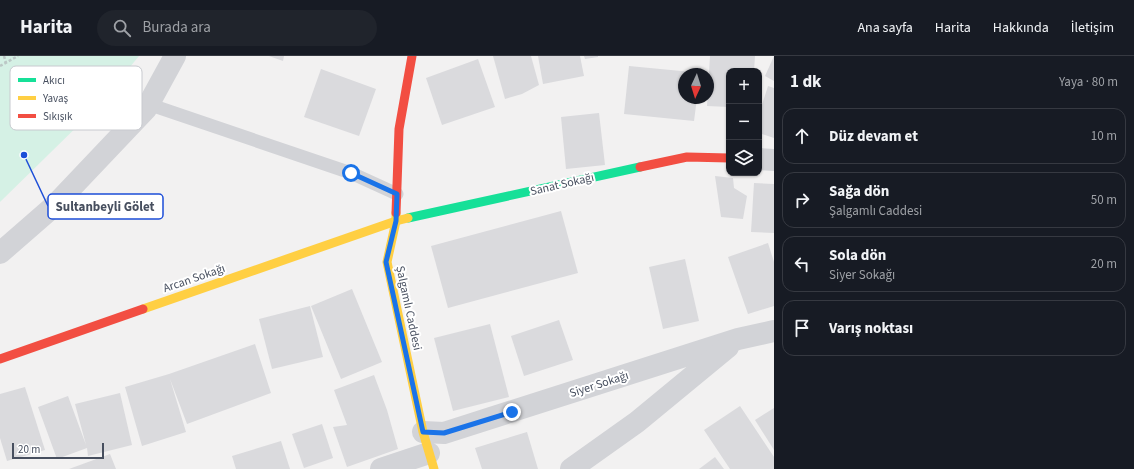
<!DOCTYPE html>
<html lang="tr">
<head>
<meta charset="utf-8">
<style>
	body { margin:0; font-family:"Source Sans 3",sans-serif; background:#20242c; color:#f1f3f6 }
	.controls { position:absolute; right:12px; top:12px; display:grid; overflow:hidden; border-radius:8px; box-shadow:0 1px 3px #0004 }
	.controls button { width:36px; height:36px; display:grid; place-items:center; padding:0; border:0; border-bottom:1px solid #363941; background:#171b24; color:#f1f3f6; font:20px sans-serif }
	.compass { position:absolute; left:678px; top:12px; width:36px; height:36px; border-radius:50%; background:#171b24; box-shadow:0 1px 3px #0004; rotate:184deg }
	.scale { position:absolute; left:12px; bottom:10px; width:92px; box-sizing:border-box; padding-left:4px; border:2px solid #474f5f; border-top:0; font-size:11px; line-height:14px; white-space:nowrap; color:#474f5f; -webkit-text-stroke:3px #fff; paint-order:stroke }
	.stop { position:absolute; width:12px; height:12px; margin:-9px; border:3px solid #1a73e8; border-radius:50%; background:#fff }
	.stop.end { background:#1a73e8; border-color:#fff; box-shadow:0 1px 4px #0008 }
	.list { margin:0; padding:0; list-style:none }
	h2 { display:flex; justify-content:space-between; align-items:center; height:52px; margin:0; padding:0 16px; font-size:17px }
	h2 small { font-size:13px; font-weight:400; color:#9ea1a6 }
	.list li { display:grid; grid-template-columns:26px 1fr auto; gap:12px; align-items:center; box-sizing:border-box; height:56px; margin:0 8px 8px; padding:0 8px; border:1px solid #363941; border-radius:12px }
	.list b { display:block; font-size:15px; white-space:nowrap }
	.list p { margin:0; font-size:13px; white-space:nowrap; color:#9ea1a6 }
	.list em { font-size:13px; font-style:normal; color:#9ea1a6 }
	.icon { flex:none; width:22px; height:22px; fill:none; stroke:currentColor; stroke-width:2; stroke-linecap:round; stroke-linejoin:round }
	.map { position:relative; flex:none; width:774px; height:413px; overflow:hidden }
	header { display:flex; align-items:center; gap:24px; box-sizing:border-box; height:56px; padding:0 20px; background:#171b24; border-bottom:1px solid #363941 }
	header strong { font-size:19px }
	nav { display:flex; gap:22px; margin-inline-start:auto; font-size:14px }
	.search { width:280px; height:36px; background:#20242c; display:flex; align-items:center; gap:10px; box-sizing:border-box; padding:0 14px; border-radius:22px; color:#9ea1a6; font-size:15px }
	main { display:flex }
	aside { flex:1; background:#171b24 }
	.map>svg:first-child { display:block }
	.green { fill:#d5f1e5 }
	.building { fill:#dadadd }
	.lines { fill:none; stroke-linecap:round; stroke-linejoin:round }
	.path { stroke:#bcc8c6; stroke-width:2.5; stroke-dasharray:3 2; stroke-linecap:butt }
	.lane { stroke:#d2d3d7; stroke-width:13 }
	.street { stroke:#d2d3d7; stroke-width:22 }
	.fast { stroke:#16e098; stroke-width:9 }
	.slow { stroke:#ffcf43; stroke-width:9 }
	.jam { stroke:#f24e42; stroke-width:9 }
	.route { stroke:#1a73e8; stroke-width:5 }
	.labels { text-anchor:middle; stroke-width:4; stroke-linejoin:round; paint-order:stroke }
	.street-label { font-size:12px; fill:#474f5f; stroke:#fff }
	.key { fill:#fff; stroke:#c8cacf; stroke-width:1 }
	.key-label { font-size:11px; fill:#474f5f }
	.leader { fill:none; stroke:#1d4ed8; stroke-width:1.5 }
	.callout-dot { fill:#1d4ed8; stroke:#fff; stroke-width:1.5 }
	.callout { fill:#fff; stroke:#1d4ed8; stroke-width:1.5 }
	.callout-label { font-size:13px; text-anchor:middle; font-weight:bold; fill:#474f5f }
</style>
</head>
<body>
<header>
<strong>Harita</strong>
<div class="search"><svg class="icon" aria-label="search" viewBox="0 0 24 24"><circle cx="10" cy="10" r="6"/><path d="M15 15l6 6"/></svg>Burada ara</div>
<nav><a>Ana sayfa</a><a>Harita</a><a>Hakkında</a><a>İletişim</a></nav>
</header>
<main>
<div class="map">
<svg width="774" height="413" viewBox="0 0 774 413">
	<rect width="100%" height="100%" fill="#f2f1f1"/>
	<!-- green -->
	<polygon class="green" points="0,0 139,0 96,52 0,146"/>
	<!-- building -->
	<g class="building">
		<polygon points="269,0 284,0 283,5"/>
		<polygon points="493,0 531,0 539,29 522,38 505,43"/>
		<polygon points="538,0 580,0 584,20 543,28"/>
		<polygon points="584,0 598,0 598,1 585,3"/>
		<polygon points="710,0 755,0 754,15 729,15 729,51 707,50"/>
		<polygon points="774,0 774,25 765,20"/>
		<polygon points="478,3 495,51 442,69 426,22"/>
		<polygon points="629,10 702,17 702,18 684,18 684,42 697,42 694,65 624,58"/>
		<polygon points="321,13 376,33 359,80 304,61"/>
		<polygon points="768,30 774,32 774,82 759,77 759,58"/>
		<polygon points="599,57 605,109 566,113 561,61"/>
		<polygon points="715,120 733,122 734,132 747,140 743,163 721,161"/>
		<polygon points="754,127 774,128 774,177 751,176"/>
		<polygon points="561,155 578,217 448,252 431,190"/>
		<polygon points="768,187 774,206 774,250 748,258 728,201"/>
		<polygon points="685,203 699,265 663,273 649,211"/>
		<polygon points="352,233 382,306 341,323 311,250"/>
		<polygon points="310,250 323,301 272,313 259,263"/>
		<polygon points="559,264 573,304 524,320 511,280"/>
		<polygon points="490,268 509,341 453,355 434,282"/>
		<polygon points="255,288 271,337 187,368 170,323 186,376 142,390 125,331 169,318"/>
		<polygon points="374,319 387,354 398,393 347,411 333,371 347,369 334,334"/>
		<polygon points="25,331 45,394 7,405 0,382 0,338"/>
		<polygon points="120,337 132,389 88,400 87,392 57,403 38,351 68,340 86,389 75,348"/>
		<polygon points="740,350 774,401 774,413 730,413 704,374"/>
		<polygon points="774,352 774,394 755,364"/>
		<polygon points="322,368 333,402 304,412 292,378"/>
		<polygon points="527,376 538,413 482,413 475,392"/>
		<polygon points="281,385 290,413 236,413 232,400"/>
		<polygon points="110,398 116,413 69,413"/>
		<polygon points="715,401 724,413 699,413"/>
	</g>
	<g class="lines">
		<!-- path -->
		<g class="path">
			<polyline points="4,0 6,7"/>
			<polyline points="0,10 18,0"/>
		</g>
		<!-- lane -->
		<polyline class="lane" points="148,48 351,117 397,138"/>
		<!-- street -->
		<g class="street">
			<polyline points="759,103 774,104"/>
			<polyline points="0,197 54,150 146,53 175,0"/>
			<polyline points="423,376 444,377 738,283 774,275"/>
			<polyline points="381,413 429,397"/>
			<polyline points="571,413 637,366 728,291"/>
		</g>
		<!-- fast -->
		<polyline class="fast" points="408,162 640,111"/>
		<!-- slow -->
		<g class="slow">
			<polyline points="396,157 396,165 387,206 423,376 434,413"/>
			<polyline points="143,253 396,165 408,162"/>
		</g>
		<!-- jam -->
		<g class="jam">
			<polyline points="640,111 687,101 729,102"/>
			<polyline points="396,157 399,73 412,0"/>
			<polyline points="0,303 143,253"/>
		</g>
	</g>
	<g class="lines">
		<!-- route -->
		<polyline class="route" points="351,117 397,138 396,165 386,206 423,376 444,377 512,356"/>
	</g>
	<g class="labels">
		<!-- street labels -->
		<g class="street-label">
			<text transform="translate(562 128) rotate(-13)" y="4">Sanat Sokağı</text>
			<text transform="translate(194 222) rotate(-19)" y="4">Arcan Sokağı</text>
			<text transform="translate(409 252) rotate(78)" y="4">Şalgamlı Caddesi</text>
			<text transform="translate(599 328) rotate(-18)" y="4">Siyer Sokağı</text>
		</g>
	</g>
	<!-- legend -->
	<rect x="10" y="10" width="132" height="64" rx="6" class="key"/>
	<rect x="18" y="22" width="18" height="4" fill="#16e098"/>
	<rect x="18" y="40" width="18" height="4" fill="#ffcf43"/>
	<rect x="18" y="58" width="18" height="4" fill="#f24e42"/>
	<g class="key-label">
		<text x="43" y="28">Akıcı</text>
		<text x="43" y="46">Yavaş</text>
		<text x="43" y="64">Sıkışık</text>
	</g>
	<!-- callouts -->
	<path class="leader" d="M24 99L48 150"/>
	<circle class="callout-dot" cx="24" cy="99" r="4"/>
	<rect class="callout" x="48" y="138" width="115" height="25" rx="4"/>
	<g class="callout-label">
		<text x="105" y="155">Sultanbeyli Gölet</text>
	</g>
</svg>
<div class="controls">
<button>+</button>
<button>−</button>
<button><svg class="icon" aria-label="layers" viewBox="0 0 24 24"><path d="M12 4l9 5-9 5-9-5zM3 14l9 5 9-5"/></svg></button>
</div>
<svg class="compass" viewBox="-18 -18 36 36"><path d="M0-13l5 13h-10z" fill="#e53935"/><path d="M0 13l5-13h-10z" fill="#9ea1a6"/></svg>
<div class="scale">20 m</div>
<div class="stop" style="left:351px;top:117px"></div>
<div class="stop end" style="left:512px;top:356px"></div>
</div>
<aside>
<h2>1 dk<small>Yaya · 80 m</small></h2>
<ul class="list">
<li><svg class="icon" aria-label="ahead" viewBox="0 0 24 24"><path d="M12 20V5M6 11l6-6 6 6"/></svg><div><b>Düz devam et</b></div><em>10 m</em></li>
<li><svg class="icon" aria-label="right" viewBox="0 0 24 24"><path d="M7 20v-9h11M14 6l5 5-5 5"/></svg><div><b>Sağa dön</b><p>Şalgamlı Caddesi</p></div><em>50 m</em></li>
<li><svg class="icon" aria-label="left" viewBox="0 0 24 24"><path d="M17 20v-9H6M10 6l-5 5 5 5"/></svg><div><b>Sola dön</b><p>Siyer Sokağı</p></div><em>20 m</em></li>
<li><svg class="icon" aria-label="arrive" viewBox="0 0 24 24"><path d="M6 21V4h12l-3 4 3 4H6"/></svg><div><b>Varış noktası</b></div></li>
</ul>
</aside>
</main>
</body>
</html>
